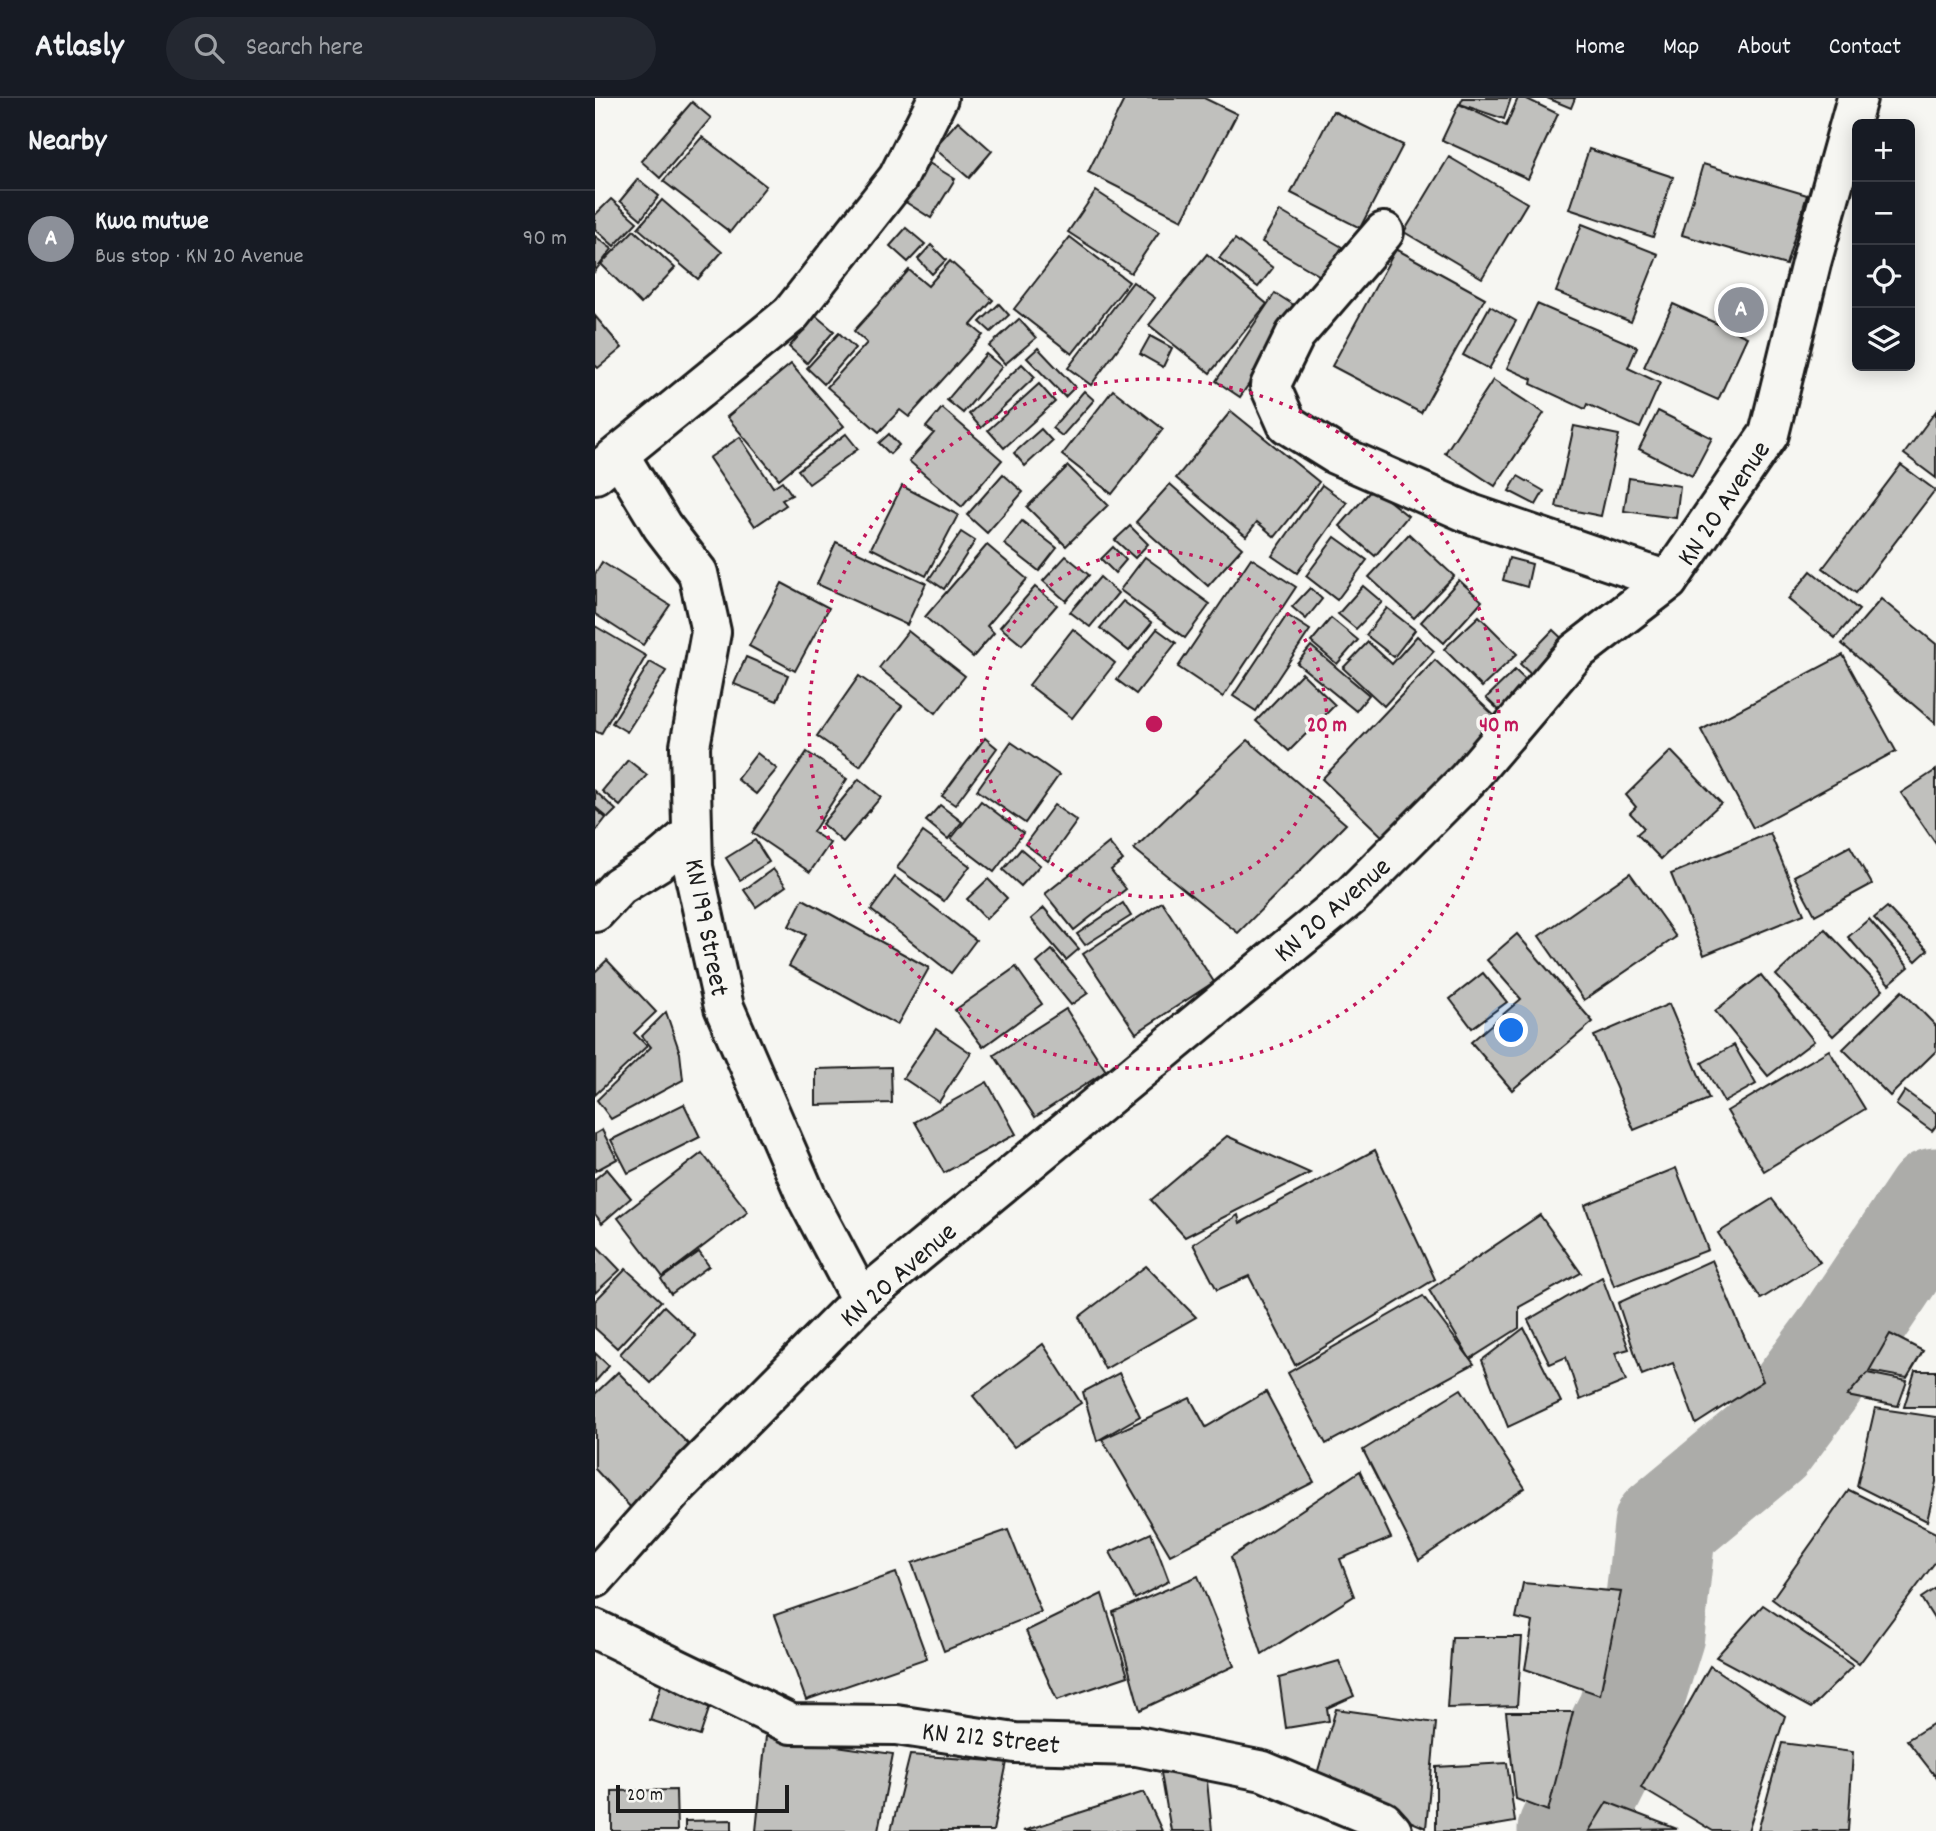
<!DOCTYPE html>
<html lang="en">
<head>
<meta charset="utf-8">
<style>
	body { margin:0; font-family:Dekko,sans-serif; background:#242831; color:#f1f3f6 }
	.controls { position:absolute; right:21px; top:21px; display:grid; overflow:hidden; border-radius:10px; box-shadow:0 4px 18px #0003 }
	.controls button { width:63px; height:63px; display:grid; place-items:center; padding:0; border:0; border-bottom:2px solid #363941; background:#171b24; color:#f1f3f6; font:35px sans-serif }
	.scale { position:absolute; left:21px; bottom:18px; width:173px; box-sizing:border-box; padding-left:7px; border:4px solid #1c1c1c; border-top:0; font-size:19px; line-height:24px; white-space:nowrap; color:#1c1c1c; -webkit-text-stroke:5px #f6f6f2; paint-order:stroke }
	.you { position:absolute; left:917px; top:933px; width:24px; height:24px; margin:-18px; border:5px solid #fff; border-radius:50%; background:#1a73e8; box-shadow:0 0 0 10px #1a73e833 }
	.badge { display:grid; place-items:center; width:46px; height:46px; border-radius:50%; background:#8c9099; color:#fff; font-size:23px; font-weight:700 }
	.pin { position:absolute; translate:-50% -50%; border:4px solid #fff; box-shadow:0 2px 7px #0006 }
	.list { margin:0; padding:0; list-style:none }
	h2 { display:flex; justify-content:space-between; align-items:center; height:91px; margin:0; padding:0 28px; font-size:30px }
	h2 small { font-size:23px; font-weight:400; color:#9ea1a6 }
	.list li { display:grid; grid-template-columns:46px 1fr auto; gap:21px; align-items:center; box-sizing:border-box; height:98px; padding:0 28px; border-top:2px solid #363941 }
	.list b { display:block; font-size:26px; white-space:nowrap }
	.list p { margin:0; font-size:23px; white-space:nowrap; color:#9ea1a6 }
	.list em { font-size:23px; font-style:normal; color:#9ea1a6 }
	.icon { flex:none; width:38px; height:38px; fill:none; stroke:currentColor; stroke-width:2; stroke-linecap:round; stroke-linejoin:round }
	.map { position:relative; flex:none; width:1341px; height:1733px; overflow:hidden }
	header { display:flex; align-items:center; gap:42px; box-sizing:border-box; height:98px; padding:0 35px; background:#171b24; border-bottom:2px solid #363941 }
	header strong { font-size:33px }
	nav { display:flex; gap:38px; margin-inline-start:auto; font-size:24px }
	.search { width:490px; height:63px; background:#242831; display:flex; align-items:center; gap:18px; box-sizing:border-box; padding:0 24px; border-radius:38px; color:#9ea1a6; font-size:26px }
	main { display:flex }
	aside { flex:1; background:#171b24 }
	.map>svg:first-child { display:block }
	.lines { fill:none; stroke-linecap:round; stroke-linejoin:round }
	.river { stroke:#acaca9; stroke-width:103 }
	.building { fill:#c0c0bd; stroke:#1c1c1c; stroke-width:2 }
	.minor-casing { stroke:#1c1c1c; stroke-width:44 }
	.major-casing { stroke:#1c1c1c; stroke-width:44 }
	.minor { stroke:#f6f6f2; stroke-width:38 }
	.major { stroke:#f6f6f2; stroke-width:38 }
	.ring { fill:none; stroke:#c2185b; stroke-width:3.5; stroke-dasharray:3.5 7 }
	.labels { text-anchor:middle; stroke-width:7; stroke-linejoin:round; paint-order:stroke }
	.street-label { font-size:28px; fill:#1c1c1c; stroke:#f6f6f2 }
	.centre { fill:#c2185b; stroke:#f6f6f2; stroke-width:3.5 }
	.ring-label { font-size:21px; text-anchor:middle; font-weight:bold; fill:#c2185b; stroke:#f6f6f2; stroke-width:7; stroke-linejoin:round; paint-order:stroke }
</style>
</head>
<body>
<header>
<strong>Atlasly</strong>
<div class="search"><svg class="icon" aria-label="search" viewBox="0 0 24 24"><circle cx="10" cy="10" r="6"/><path d="M15 15l6 6"/></svg>Search here</div>
<nav><a>Home</a><a>Map</a><a>About</a><a>Contact</a></nav>
</header>
<main>
<aside>
<h2>Nearby<small></small></h2>
<ul class="list">
<li><span class="badge">A</span><div><b>Kwa mutwe</b><p>Bus stop · KN 20 Avenue</p></div><em>90 m</em></li>
</ul>
</aside>
<div class="map">
<svg width="1341" height="1733" viewBox="0 0 1341 1733">
	<rect width="100%" height="100%" fill="#f6f6f2"/>
	<filter id="ink" filterUnits="userSpaceOnUse"><feTurbulence type="fractalNoise" baseFrequency=".0143" numOctaves="2"/><feDisplacementMap in="SourceGraphic" scale="14" xChannelSelector="R" yChannelSelector="G"/><feConvolveMatrix kernelMatrix="1 2 1 2 8 2 1 2 1" color-interpolation-filters="sRGB"/></filter>
	<g filter="url(#ink)">
		<g class="lines">
			<!-- river -->
			<polyline class="river" points="974,1733 1033,1616 1058,1536 1070,1428 1171,1344 1246,1243 1341,1101"/>
		</g>
		<!-- building -->
		<g class="building">
			<polygon points="530,0 609,0 642,16 587,122 493,74"/>
			<polygon points="868,0 916,0 909,21 865,6"/>
			<polygon points="923,0 930,0 963,16 933,81 847,42 864,6 911,28"/>
			<polygon points="952,0 980,0 976,10"/>
			<polygon points="97,4 116,20 65,80 46,63"/>
			<polygon points="738,13 808,47 765,130 696,95"/>
			<polygon points="363,23 397,53 374,80 339,50"/>
			<polygon points="107,39 171,88 135,134 68,83"/>
			<polygon points="994,51 1078,79 1058,139 974,111"/>
			<polygon points="854,59 932,105 887,180 809,134"/>
			<polygon points="334,65 360,81 336,120 309,103"/>
			<polygon points="1108,66 1212,97 1191,167 1087,137"/>
			<polygon points="43,81 64,98 46,121 25,103"/>
			<polygon points="501,93 564,134 536,175 473,134"/>
			<polygon points="16,101 42,124 19,148 0,131 0,117"/>
			<polygon points="67,102 127,154 103,181 43,130"/>
			<polygon points="685,113 747,149 729,180 667,144"/>
			<polygon points="987,126 1063,156 1036,224 961,194"/>
			<polygon points="311,130 330,146 313,164 295,148"/>
			<polygon points="39,132 80,170 46,206 6,166"/>
			<polygon points="0,138 17,151 0,173"/>
			<polygon points="475,139 534,184 477,256 419,211"/>
			<polygon points="640,141 678,170 663,189 624,160"/>
			<polygon points="336,147 351,162 337,176 323,161"/>
			<polygon points="801,151 890,200 826,315 737,268"/>
			<polygon points="612,156 672,206 615,275 554,227"/>
			<polygon points="355,163 398,202 376,227 388,237 314,319 305,312 284,334 232,289 272,245 259,233 314,172 333,188"/>
			<polygon points="538,184 560,200 496,287 473,270"/>
			<polygon points="680,195 705,211 645,299 621,283"/>
			<polygon points="404,206 414,217 396,234 385,224"/>
			<polygon points="942,206 1042,249 1033,270 1065,285 1045,330 992,306 990,311 936,286 937,281 912,270"/>
			<polygon points="1078,206 1152,239 1123,302 1049,269"/>
			<polygon points="895,208 921,223 894,271 868,257"/>
			<polygon points="0,218 27,250 3,270 0,267"/>
			<polygon points="221,218 239,233 212,265 194,249"/>
			<polygon points="424,221 441,240 410,266 394,248"/>
			<polygon points="244,235 260,250 229,286 212,270"/>
			<polygon points="555,238 577,250 568,269 545,256"/>
			<polygon points="443,250 480,289 470,299 432,260"/>
			<polygon points="391,256 407,269 368,315 352,302"/>
			<polygon points="196,266 249,328 184,381 132,319"/>
			<polygon points="427,266 440,279 386,330 374,316"/>
			<polygon points="898,282 949,315 900,388 850,355"/>
			<polygon points="444,286 460,304 409,350 393,332"/>
			<polygon points="518,292 568,331 517,396 467,357"/>
			<polygon points="489,293 499,302 467,338 457,330"/>
			<polygon points="347,310 407,362 367,409 314,363 339,335 331,329"/>
			<polygon points="636,313 724,384 680,439 662,424 651,438 581,380"/>
			<polygon points="1063,313 1117,340 1097,378 1044,351"/>
			<polygon points="1341,313 1341,380 1309,356"/>
			<polygon points="979,328 1024,337 1006,418 961,409"/>
			<polygon points="446,331 457,343 430,368 419,355"/>
			<polygon points="251,336 263,351 214,386 203,372"/>
			<polygon points="294,336 304,347 295,356 284,345"/>
			<polygon points="145,339 178,389 187,383 197,397 187,402 191,407 160,428 114,360"/>
			<polygon points="1306,367 1340,392 1261,495 1228,470"/>
			<polygon points="473,368 513,407 471,448 432,409"/>
			<polygon points="408,376 428,394 392,435 372,417"/>
			<polygon points="923,378 949,393 941,407 914,393"/>
			<polygon points="1034,380 1085,388 1081,420 1029,413"/>
			<polygon points="575,386 647,450 613,488 541,424"/>
			<polygon points="727,387 752,405 702,475 677,458"/>
			<polygon points="307,388 363,417 331,478 276,450"/>
			<polygon points="778,390 813,418 780,458 745,428"/>
			<polygon points="427,423 462,450 444,473 409,446"/>
			<polygon points="535,428 553,446 540,460 520,442"/>
			<polygon points="366,434 380,443 349,491 334,481"/>
			<polygon points="814,436 859,478 819,520 774,479"/>
			<polygon points="740,439 772,462 742,502 711,478"/>
			<polygon points="241,444 331,485 312,527 222,486"/>
			<polygon points="392,447 432,481 392,528 399,535 378,559 330,519"/>
			<polygon points="518,449 531,462 520,475 506,461"/>
			<polygon points="471,458 494,477 471,503 448,483"/>
			<polygon points="550,459 615,506 590,540 525,492"/>
			<polygon points="656,460 701,489 628,599 583,569"/>
			<polygon points="914,460 937,466 932,489 908,482"/>
			<polygon points="7,464 75,507 48,547 0,516 0,476"/>
			<polygon points="1216,473 1264,512 1240,540 1193,501"/>
			<polygon points="505,479 523,495 495,529 475,514"/>
			<polygon points="864,482 887,503 849,545 826,524"/>
			<polygon points="187,485 234,510 200,573 154,548"/>
			<polygon points="768,488 787,504 761,531 743,516"/>
			<polygon points="440,489 462,507 427,547 405,529"/>
			<polygon points="715,490 727,501 711,521 697,509"/>
			<polygon points="1286,501 1341,546 1340,625 1247,546"/>
			<polygon points="528,503 557,525 534,553 505,530"/>
			<polygon points="792,510 820,532 799,559 771,537"/>
			<polygon points="692,517 715,532 661,613 638,598"/>
			<polygon points="884,518 922,556 887,589 849,551"/>
			<polygon points="736,520 763,542 742,566 716,544"/>
			<polygon points="0,528 51,558 6,636 0,633"/>
			<polygon points="478,531 520,565 477,620 434,587"/>
			<polygon points="562,531 581,545 541,596 522,582"/>
			<polygon points="958,532 974,547 941,581 925,566"/>
			<polygon points="313,533 370,578 341,615 284,570"/>
			<polygon points="822,538 839,553 789,608 748,570 773,544 797,566"/>
			<polygon points="716,548 774,597 761,613 702,565"/>
			<polygon points="1248,557 1301,653 1158,730 1106,632"/>
			<polygon points="151,559 193,577 182,603 139,586"/>
			<polygon points="840,562 903,621 789,740 727,681"/>
			<polygon points="55,564 71,573 32,634 17,625"/>
			<polygon points="920,572 936,587 908,616 891,600"/>
			<polygon points="707,575 740,607 694,653 661,623"/>
			<polygon points="264,578 307,608 265,668 222,638"/>
			<polygon points="390,640 402,650 360,707 347,698"/>
			<polygon points="653,642 751,726 643,835 539,751"/>
			<polygon points="416,644 464,677 430,725 382,692"/>
			<polygon points="1076,653 1126,705 1066,761 1042,736 1049,730 1035,715 1041,709 1031,697"/>
			<polygon points="212,654 252,681 218,734 235,745 215,774 157,735"/>
			<polygon points="162,655 182,671 161,696 142,681"/>
			<polygon points="33,662 52,677 25,708 7,693"/>
			<polygon points="1341,672 1341,746 1306,695"/>
			<polygon points="264,681 286,699 248,744 227,726"/>
			<polygon points="0,693 21,712 13,720 0,709"/>
			<polygon points="386,703 428,735 399,774 356,741"/>
			<polygon points="345,707 367,724 353,741 331,723"/>
			<polygon points="459,707 482,723 453,763 430,746"/>
			<polygon points="0,711 11,720 0,734"/>
			<polygon points="328,734 375,768 349,803 302,770"/>
			<polygon points="1175,735 1209,816 1109,857 1076,776"/>
			<polygon points="160,742 174,764 145,782 131,760"/>
			<polygon points="514,745 528,762 516,772 531,791 479,832 450,796"/>
			<polygon points="1255,748 1277,786 1220,817 1199,778"/>
			<polygon points="426,751 445,767 426,788 408,772"/>
			<polygon points="178,771 191,788 161,809 149,792"/>
			<polygon points="1035,775 1081,839 989,902 944,838"/>
			<polygon points="300,779 381,842 356,875 276,812"/>
			<polygon points="393,781 412,800 391,821 372,801"/>
			<polygon points="208,801 334,870 302,927 194,868 211,837 194,828"/>
			<polygon points="567,804 619,884 541,935 488,856"/>
			<polygon points="528,805 536,818 490,847 482,836"/>
			<polygon points="1292,809 1333,852 1321,863 1279,820"/>
			<polygon points="449,810 484,851 471,862 436,821"/>
			<polygon points="1274,821 1314,869 1294,886 1253,839"/>
			<polygon points="1230,831 1288,892 1238,938 1181,877"/>
			<polygon points="922,836 998,924 917,992 876,944 926,901 892,862"/>
			<polygon points="457,852 493,895 476,907 442,865"/>
			<polygon points="12,862 61,914 39,935 52,948 0,997 0,874"/>
			<polygon points="421,869 447,906 388,949 360,912"/>
			<polygon points="888,875 912,904 877,930 855,901"/>
			<polygon points="1166,877 1219,943 1173,978 1120,913"/>
			<polygon points="1307,893 1341,928 1341,953 1295,998 1248,951"/>
			<polygon points="1074,906 1114,1001 1039,1032 999,938"/>
			<polygon points="471,911 511,973 440,1019 399,957"/>
			<polygon points="71,914 85,955 88,982 16,1021 2,1002 56,949 47,938"/>
			<polygon points="341,931 376,955 344,1004 308,980"/>
			<polygon points="1139,947 1161,986 1129,1004 1107,965"/>
			<polygon points="1234,952 1270,1011 1169,1073 1132,1013"/>
			<polygon points="296,969 297,1005 221,1007 221,971"/>
			<polygon points="392,984 421,1036 349,1075 320,1024"/>
			<polygon points="1310,993 1341,1015 1341,1028 1337,1033 1301,1007"/>
			<polygon points="89,1006 105,1039 33,1075 16,1042"/>
			<polygon points="7,1032 22,1061 0,1073 0,1036"/>
			<polygon points="632,1038 715,1075 590,1139 556,1102"/>
			<polygon points="780,1052 840,1181 700,1267 654,1178 622,1192 598,1146 643,1117 645,1125"/>
			<polygon points="107,1055 153,1114 68,1179 23,1120"/>
			<polygon points="1081,1070 1113,1152 1019,1188 990,1107"/>
			<polygon points="12,1071 36,1100 7,1125 0,1116 0,1081"/>
			<polygon points="1177,1101 1225,1164 1166,1201 1123,1135"/>
			<polygon points="945,1117 986,1175 924,1209 924,1230 875,1261 834,1192"/>
			<polygon points="0,1146 25,1172 0,1195"/>
			<polygon points="104,1154 114,1168 76,1196 66,1181"/>
			<polygon points="1117,1162 1168,1283 1101,1326 1078,1265 1047,1277 1023,1205"/>
			<polygon points="551,1168 601,1219 510,1271 484,1219"/>
			<polygon points="31,1171 66,1203 22,1250 0,1230 0,1203"/>
			<polygon points="1007,1179 1034,1251 1020,1255 1031,1283 985,1302 971,1259 955,1266 933,1222"/>
			<polygon points="828,1198 879,1266 731,1346 693,1275"/>
			<polygon points="69,1208 101,1238 56,1285 25,1256"/>
			<polygon points="929,1230 966,1304 913,1329 887,1262"/>
			<polygon points="1295,1236 1328,1253 1312,1280 1274,1273"/>
			<polygon points="448,1246 486,1305 419,1349 378,1298"/>
			<polygon points="0,1255 14,1268 0,1284"/>
			<polygon points="1320,1273 1341,1273 1341,1309 1309,1309"/>
			<polygon points="23,1274 100,1353 38,1412 0,1371 0,1296"/>
			<polygon points="524,1275 545,1318 502,1343 488,1294"/>
			<polygon points="1272,1275 1312,1283 1303,1308 1252,1298"/>
			<polygon points="866,1291 930,1390 824,1462 768,1352"/>
			<polygon points="671,1294 719,1384 575,1457 507,1341 595,1300 611,1329"/>
			<polygon points="1280,1310 1341,1319 1341,1384 1332,1423 1262,1388"/>
			<polygon points="765,1373 796,1440 745,1461 759,1498 667,1556 636,1459"/>
			<polygon points="1254,1392 1341,1435 1341,1463 1264,1566 1177,1501"/>
			<polygon points="413,1432 446,1514 349,1553 317,1465"/>
			<polygon points="556,1435 574,1483 540,1501 515,1454"/>
			<polygon points="301,1475 332,1560 211,1602 180,1517"/>
			<polygon points="603,1478 639,1568 545,1612 518,1514"/>
			<polygon points="928,1485 1026,1494 1005,1597 930,1571 938,1524 921,1520"/>
			<polygon points="1341,1490 1341,1524 1326,1500"/>
			<polygon points="507,1496 533,1578 462,1602 431,1533"/>
			<polygon points="1168,1507 1258,1568 1216,1610 1121,1559"/>
			<polygon points="857,1539 927,1539 922,1608 852,1610"/>
			<polygon points="744,1563 759,1598 732,1610 734,1623 691,1630 684,1580"/>
			<polygon points="1115,1568 1190,1618 1153,1733 1118,1733 1046,1690"/>
			<polygon points="68,1581 118,1599 105,1638 55,1622"/>
			<polygon points="741,1611 841,1625 831,1730 720,1683"/>
			<polygon points="911,1614 978,1614 953,1713 921,1701"/>
			<polygon points="1341,1624 1341,1679 1312,1642"/>
			<polygon points="171,1638 298,1656 283,1733 161,1733"/>
			<polygon points="1187,1645 1258,1654 1253,1733 1163,1733"/>
			<polygon points="315,1657 412,1664 398,1733 296,1733"/>
			<polygon points="912,1665 920,1724 866,1733 841,1733 841,1669"/>
			<polygon points="611,1673 617,1733 576,1733 566,1675"/>
			<polygon points="81,1692 82,1733 17,1733 17,1693"/>
			<polygon points="549,1694 567,1733 428,1733"/>
			<polygon points="1012,1704 1082,1731 994,1733"/>
			<polygon points="137,1722 137,1733 90,1733 90,1723"/>
		</g>
		<g class="lines">
			<!-- minor casing -->
			<g class="minor-casing">
				<g id="minor">
					<polyline points="789,134 700,237 675,288 692,326 740,356 876,416 1073,483"/>
					<polyline points="24,357 67,428 103,475 116,534 95,648 98,769 129,909 212,1100 266,1202"/>
					<polyline points="0,376 196,216 303,80 343,0"/>
					<polyline points="0,814 24,788 63,764 97,735"/>
					<polyline points="0,1531 196,1626 301,1627 420,1645 542,1648 668,1673 788,1723 797,1733"/>
				</g>
			</g>
			<!-- major casing -->
			<g class="major-casing">
				<polyline id="major" points="0,1480 82,1388 266,1202 757,797 872,682 981,554 1073,483 1174,336 1216,165 1262,0"/>
			</g>
			<!-- minor -->
			<use href="#minor" class="minor"/>
			<!-- major -->
			<use href="#major" class="major"/>
		</g>
	</g>
	<!-- distance rings -->
	<g class="ring">
		<circle cx="559" cy="626" r="173"/>
		<circle cx="559" cy="626" r="345"/>
	</g>
	<g class="labels">
		<!-- street labels -->
		<g class="street-label">
			<text transform="translate(1127 404) rotate(-56)" y="10">KN 20 Avenue</text>
			<text transform="translate(736 810) rotate(-41)" y="10">KN 20 Avenue</text>
			<text transform="translate(114 829) rotate(79)" y="10">KN 199 Street</text>
			<text transform="translate(302 1175) rotate(-41)" y="10">KN 20 Avenue</text>
			<text transform="translate(396 1638) rotate(6)" y="10">KN 212 Street</text>
		</g>
	</g>
	<circle cx="559" cy="626" r="10" class="centre"/>
	<g class="ring-label">
		<text x="732" y="633">20 m</text>
		<text x="904" y="633">40 m</text>
	</g>
</svg>
<div class="controls">
<button>+</button>
<button>−</button>
<button><svg class="icon" aria-label="locate" viewBox="0 0 24 24"><circle cx="12" cy="12" r="6"/><path d="M12 2v4M12 18v4M2 12h4M18 12h4"/></svg></button>
<button><svg class="icon" aria-label="layers" viewBox="0 0 24 24"><path d="M12 4l9 5-9 5-9-5zM3 14l9 5 9-5"/></svg></button>
</div>
<div class="scale">20 m</div>
<div class="you"></div>
<div class="pin badge" style="left:1146px;top:212px">A</div>
</div>
</main>
</body>
</html>
